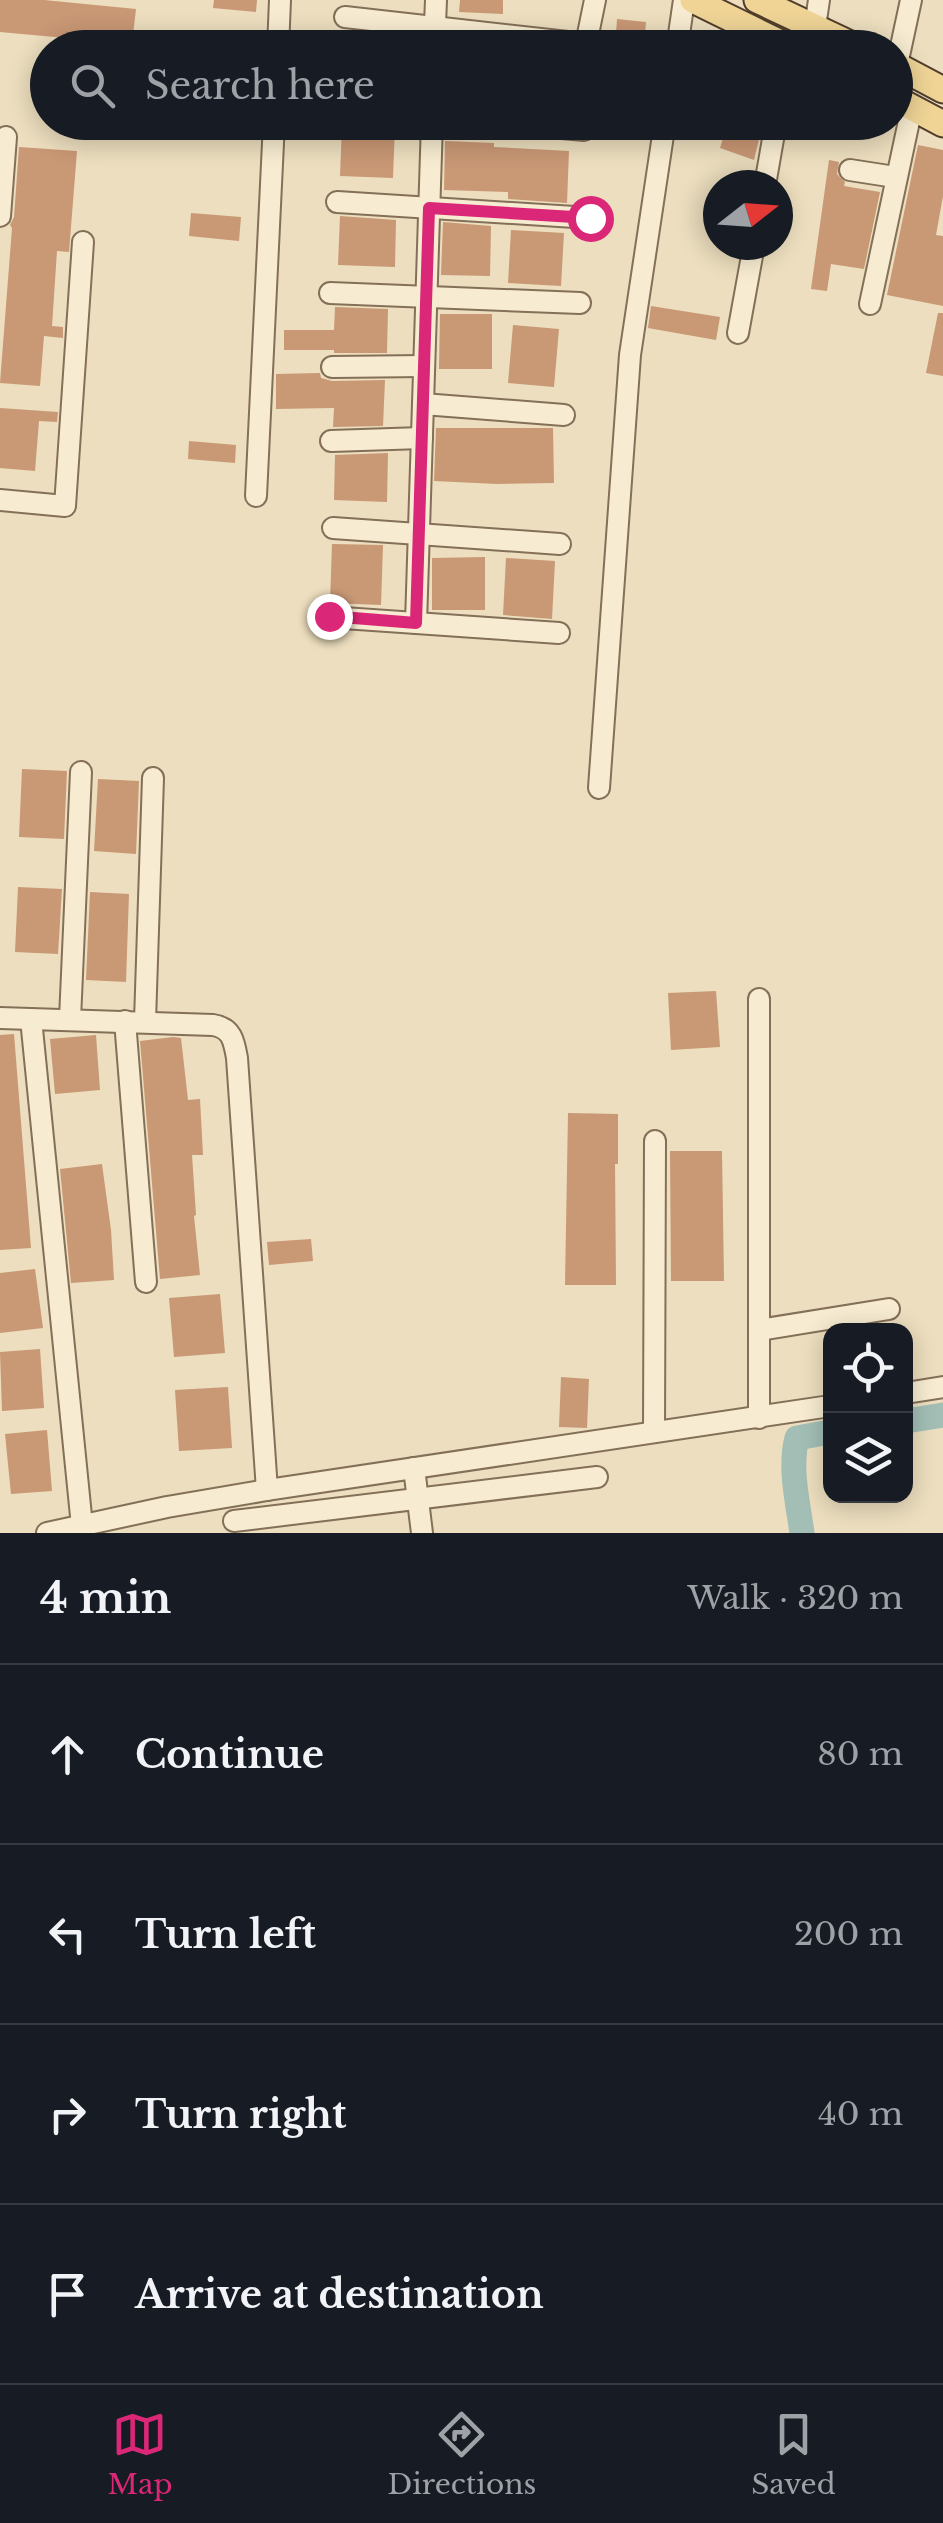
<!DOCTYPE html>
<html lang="en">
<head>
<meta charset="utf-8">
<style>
	body { margin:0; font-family:"Libre Baskerville",serif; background:#242831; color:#f1f3f6 }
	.controls { position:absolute; right:30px; bottom:30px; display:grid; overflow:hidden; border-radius:20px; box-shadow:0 5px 25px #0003 }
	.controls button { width:90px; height:90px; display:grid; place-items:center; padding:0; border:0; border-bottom:2px solid #363941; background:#171b24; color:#f1f3f6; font:50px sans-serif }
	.compass { position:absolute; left:703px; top:170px; width:90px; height:90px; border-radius:50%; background:#171b24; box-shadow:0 5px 25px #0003; rotate:73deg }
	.stop { position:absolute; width:30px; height:30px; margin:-22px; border:8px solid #db2777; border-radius:50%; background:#fff }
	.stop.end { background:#db2777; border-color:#fff; box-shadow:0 2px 10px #0008 }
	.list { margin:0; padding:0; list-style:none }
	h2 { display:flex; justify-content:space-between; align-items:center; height:130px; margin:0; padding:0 40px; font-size:42px }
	h2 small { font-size:32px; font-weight:400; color:#9ea1a6 }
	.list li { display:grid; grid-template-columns:65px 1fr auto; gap:30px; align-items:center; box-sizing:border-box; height:180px; padding:0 40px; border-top:2px solid #363941 }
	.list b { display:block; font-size:38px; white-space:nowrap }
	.list em { font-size:32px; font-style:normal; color:#9ea1a6 }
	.icon { flex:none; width:55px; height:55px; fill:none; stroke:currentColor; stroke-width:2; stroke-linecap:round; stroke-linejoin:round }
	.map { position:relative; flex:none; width:943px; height:1533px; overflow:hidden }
	.search { position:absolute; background:#171b24; box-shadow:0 5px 25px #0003; left:30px; right:30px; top:30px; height:110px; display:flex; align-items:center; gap:25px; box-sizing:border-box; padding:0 35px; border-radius:55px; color:#9ea1a6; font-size:38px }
	.sheet { height:850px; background:#171b24 }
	nav { display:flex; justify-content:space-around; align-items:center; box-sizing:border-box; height:140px; border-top:2px solid #363941; background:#171b24; font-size:28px; color:#9ea1a6 }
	nav a { display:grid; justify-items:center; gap:5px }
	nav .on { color:#db2777 }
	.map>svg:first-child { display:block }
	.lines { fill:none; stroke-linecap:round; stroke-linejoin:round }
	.river { stroke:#a2beb5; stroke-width:25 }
	.building { fill:#c99875 }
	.minor-casing { stroke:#846f58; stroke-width:24 }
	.major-casing { stroke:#513d2c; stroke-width:29 }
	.minor { stroke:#f7ecd1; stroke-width:20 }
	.major { stroke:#efd496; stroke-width:25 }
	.route { stroke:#db2777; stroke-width:12 }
</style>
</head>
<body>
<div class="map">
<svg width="943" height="1533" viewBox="0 0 943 1533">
	<rect width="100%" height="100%" fill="#ecdebe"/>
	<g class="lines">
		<!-- river -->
		<g class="river">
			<polyline points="906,1421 943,1415"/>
			<path d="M802,1533C798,1503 789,1468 797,1438L830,1432"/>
		</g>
	</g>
	<!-- building -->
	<g class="building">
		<polygon points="0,0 44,0 136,9 132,44 0,32"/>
		<polygon points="214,0 257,0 256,12 213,8"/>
		<polygon points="460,0 503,0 503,14 459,12"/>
		<polygon points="617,19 646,22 644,48 615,48"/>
		<polygon points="349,34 402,40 401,48 348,48"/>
		<polygon points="728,122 737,122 761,131 754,160 720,148"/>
		<polygon points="342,124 395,126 393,178 340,176"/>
		<polygon points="445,141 494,143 494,147 569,151 567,203 508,199 508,192 444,190"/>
		<polygon points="918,145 943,150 943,196 936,235 943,236 943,306 887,295"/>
		<polygon points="19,147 77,151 69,252 57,251 52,326 63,327 63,338 44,336 40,386 0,383 12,228 10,225 14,217"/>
		<polygon points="829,160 839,162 837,174 845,182 844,186 880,192 864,269 831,264 827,291 811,289"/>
		<polygon points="191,213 241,217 239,241 189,236"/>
		<polygon points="340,216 396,220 395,267 338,265"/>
		<polygon points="443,222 491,226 490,276 441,275"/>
		<polygon points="511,230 564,233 561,286 508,283"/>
		<polygon points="651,306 720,317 716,340 648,328"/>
		<polygon points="335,307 388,309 387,353 334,353 334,350 284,350 284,330 334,330"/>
		<polygon points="938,313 943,313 943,376 926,373"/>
		<polygon points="440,314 492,314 492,369 439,369"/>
		<polygon points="513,325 559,329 554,387 508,383"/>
		<polygon points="320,373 321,378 332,381 385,380 383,426 333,427 334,408 276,409 276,374"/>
		<polygon points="0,408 58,412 57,422 39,421 35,471 0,468"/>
		<polygon points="436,428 553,428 554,483 497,484 434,481"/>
		<polygon points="189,441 236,445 235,463 188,459"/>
		<polygon points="388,453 387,502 334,500 335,455"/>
		<polygon points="332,544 383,545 381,605 330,603"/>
		<polygon points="485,557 485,610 432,610 432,558"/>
		<polygon points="506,558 555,561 552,619 503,615"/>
		<polygon points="22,769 67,771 64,839 19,837"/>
		<polygon points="98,779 139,781 136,854 94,851"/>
		<polygon points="18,887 62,889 58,954 15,952"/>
		<polygon points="90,892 129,894 126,982 86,980"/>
		<polygon points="716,991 720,1047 671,1050 668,993"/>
		<polygon points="14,1034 31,1248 0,1250 0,1035"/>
		<polygon points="96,1035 100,1090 55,1094 50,1039"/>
		<polygon points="173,1037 181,1038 188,1100 200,1099 203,1155 192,1155 196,1215 194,1216 200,1275 160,1279 140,1041"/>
		<polygon points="568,1113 618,1114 618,1164 615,1164 616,1285 565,1285"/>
		<polygon points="670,1151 722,1151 724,1281 671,1281"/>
		<polygon points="102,1164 111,1230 114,1280 71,1283 60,1169"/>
		<polygon points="311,1239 313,1261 269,1265 267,1242"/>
		<polygon points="35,1269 43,1328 0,1333 0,1273"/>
		<polygon points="220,1294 225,1353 174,1357 169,1298"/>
		<polygon points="40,1349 44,1408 2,1411 0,1352"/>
		<polygon points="561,1377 589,1379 587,1428 559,1427"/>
		<polygon points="228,1387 232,1448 179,1451 175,1390"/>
		<polygon points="47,1430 52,1491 11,1494 5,1434"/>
	</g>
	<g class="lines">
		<!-- minor casing -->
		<g class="minor-casing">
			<g id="minor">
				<polyline points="345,17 586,44 595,0"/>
				<polyline points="815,27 819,0"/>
				<polyline points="278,48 280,0"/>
				<polyline points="434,48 436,0"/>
				<polyline points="677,48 684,0"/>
				<polyline points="897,65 911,0"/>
				<polyline points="494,122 584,130"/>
				<polyline points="850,170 895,177"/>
				<polyline points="765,185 776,122"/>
				<polyline points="337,202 590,218"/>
				<polyline points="0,216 6,137"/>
				<polyline points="330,293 580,303"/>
				<polyline points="870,304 912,107"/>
				<polyline points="738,333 754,245"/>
				<polyline points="332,367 424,366"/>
				<polyline points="423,404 564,415"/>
				<polyline points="331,441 422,438"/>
				<polyline points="256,496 274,122"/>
				<polyline points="0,500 65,506 83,242"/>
				<polyline points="333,528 560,544"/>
				<polyline points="329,617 559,633"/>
				<polyline points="416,623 432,122"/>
				<polyline points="599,788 630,355 665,122"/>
				<polyline points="759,999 759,1418"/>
				<path d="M0,1018L213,1025C232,1028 234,1041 237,1058L267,1490"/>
				<polyline points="31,1019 82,1526"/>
				<polyline points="70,1019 81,772"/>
				<polyline points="125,1021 146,1282"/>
				<polyline points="145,1021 153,778"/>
				<polyline points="759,1330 889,1309"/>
				<polyline points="906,1393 943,1387"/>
				<polyline points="654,1432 655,1141"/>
				<polyline points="414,1468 422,1533"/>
				<polyline points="234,1521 597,1477"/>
				<polyline points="47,1533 167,1507 267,1490 830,1406"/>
			</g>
		</g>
		<!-- major casing -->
		<g class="major-casing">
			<g id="major">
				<polyline points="693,0 791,48"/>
				<polyline points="757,0 859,48"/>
				<polyline points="896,65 943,90"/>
				<polyline points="896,99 943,124"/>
			</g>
		</g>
		<!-- minor -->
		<use href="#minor" class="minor"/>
		<!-- major -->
		<use href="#major" class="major"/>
	</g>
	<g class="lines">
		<!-- route -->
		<polyline class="route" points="329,616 416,623 429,208 590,218"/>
	</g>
</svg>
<div class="controls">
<button><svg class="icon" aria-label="locate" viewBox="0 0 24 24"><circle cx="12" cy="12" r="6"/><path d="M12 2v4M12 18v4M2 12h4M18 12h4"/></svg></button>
<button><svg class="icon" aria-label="layers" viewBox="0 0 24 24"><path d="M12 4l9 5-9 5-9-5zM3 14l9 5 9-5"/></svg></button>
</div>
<svg class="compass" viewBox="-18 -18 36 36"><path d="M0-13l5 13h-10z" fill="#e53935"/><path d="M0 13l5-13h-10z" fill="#9ea1a6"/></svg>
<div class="stop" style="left:590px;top:218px"></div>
<div class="stop end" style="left:329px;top:616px"></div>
<div class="search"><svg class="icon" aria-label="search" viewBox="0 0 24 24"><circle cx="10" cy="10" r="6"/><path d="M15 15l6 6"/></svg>Search here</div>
</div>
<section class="sheet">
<h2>4 min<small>Walk · 320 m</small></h2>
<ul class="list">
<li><svg class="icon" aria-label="ahead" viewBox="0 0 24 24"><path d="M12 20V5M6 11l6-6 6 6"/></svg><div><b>Continue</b></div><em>80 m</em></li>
<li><svg class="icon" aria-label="left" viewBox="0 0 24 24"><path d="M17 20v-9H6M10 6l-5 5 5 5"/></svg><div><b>Turn left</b></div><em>200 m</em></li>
<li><svg class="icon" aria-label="right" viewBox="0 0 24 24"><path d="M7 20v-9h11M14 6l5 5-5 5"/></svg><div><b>Turn right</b></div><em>40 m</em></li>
<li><svg class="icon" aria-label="arrive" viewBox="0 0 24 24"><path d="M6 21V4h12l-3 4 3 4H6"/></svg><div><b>Arrive at destination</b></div></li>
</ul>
</section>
<nav>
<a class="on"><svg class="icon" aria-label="map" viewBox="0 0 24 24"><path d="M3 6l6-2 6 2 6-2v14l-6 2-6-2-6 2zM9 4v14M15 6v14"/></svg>Map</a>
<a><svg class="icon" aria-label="directions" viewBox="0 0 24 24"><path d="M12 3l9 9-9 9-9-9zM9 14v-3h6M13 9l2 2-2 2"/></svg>Directions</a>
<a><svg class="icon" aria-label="saved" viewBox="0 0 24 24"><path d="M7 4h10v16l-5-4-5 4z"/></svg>Saved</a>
</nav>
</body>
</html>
